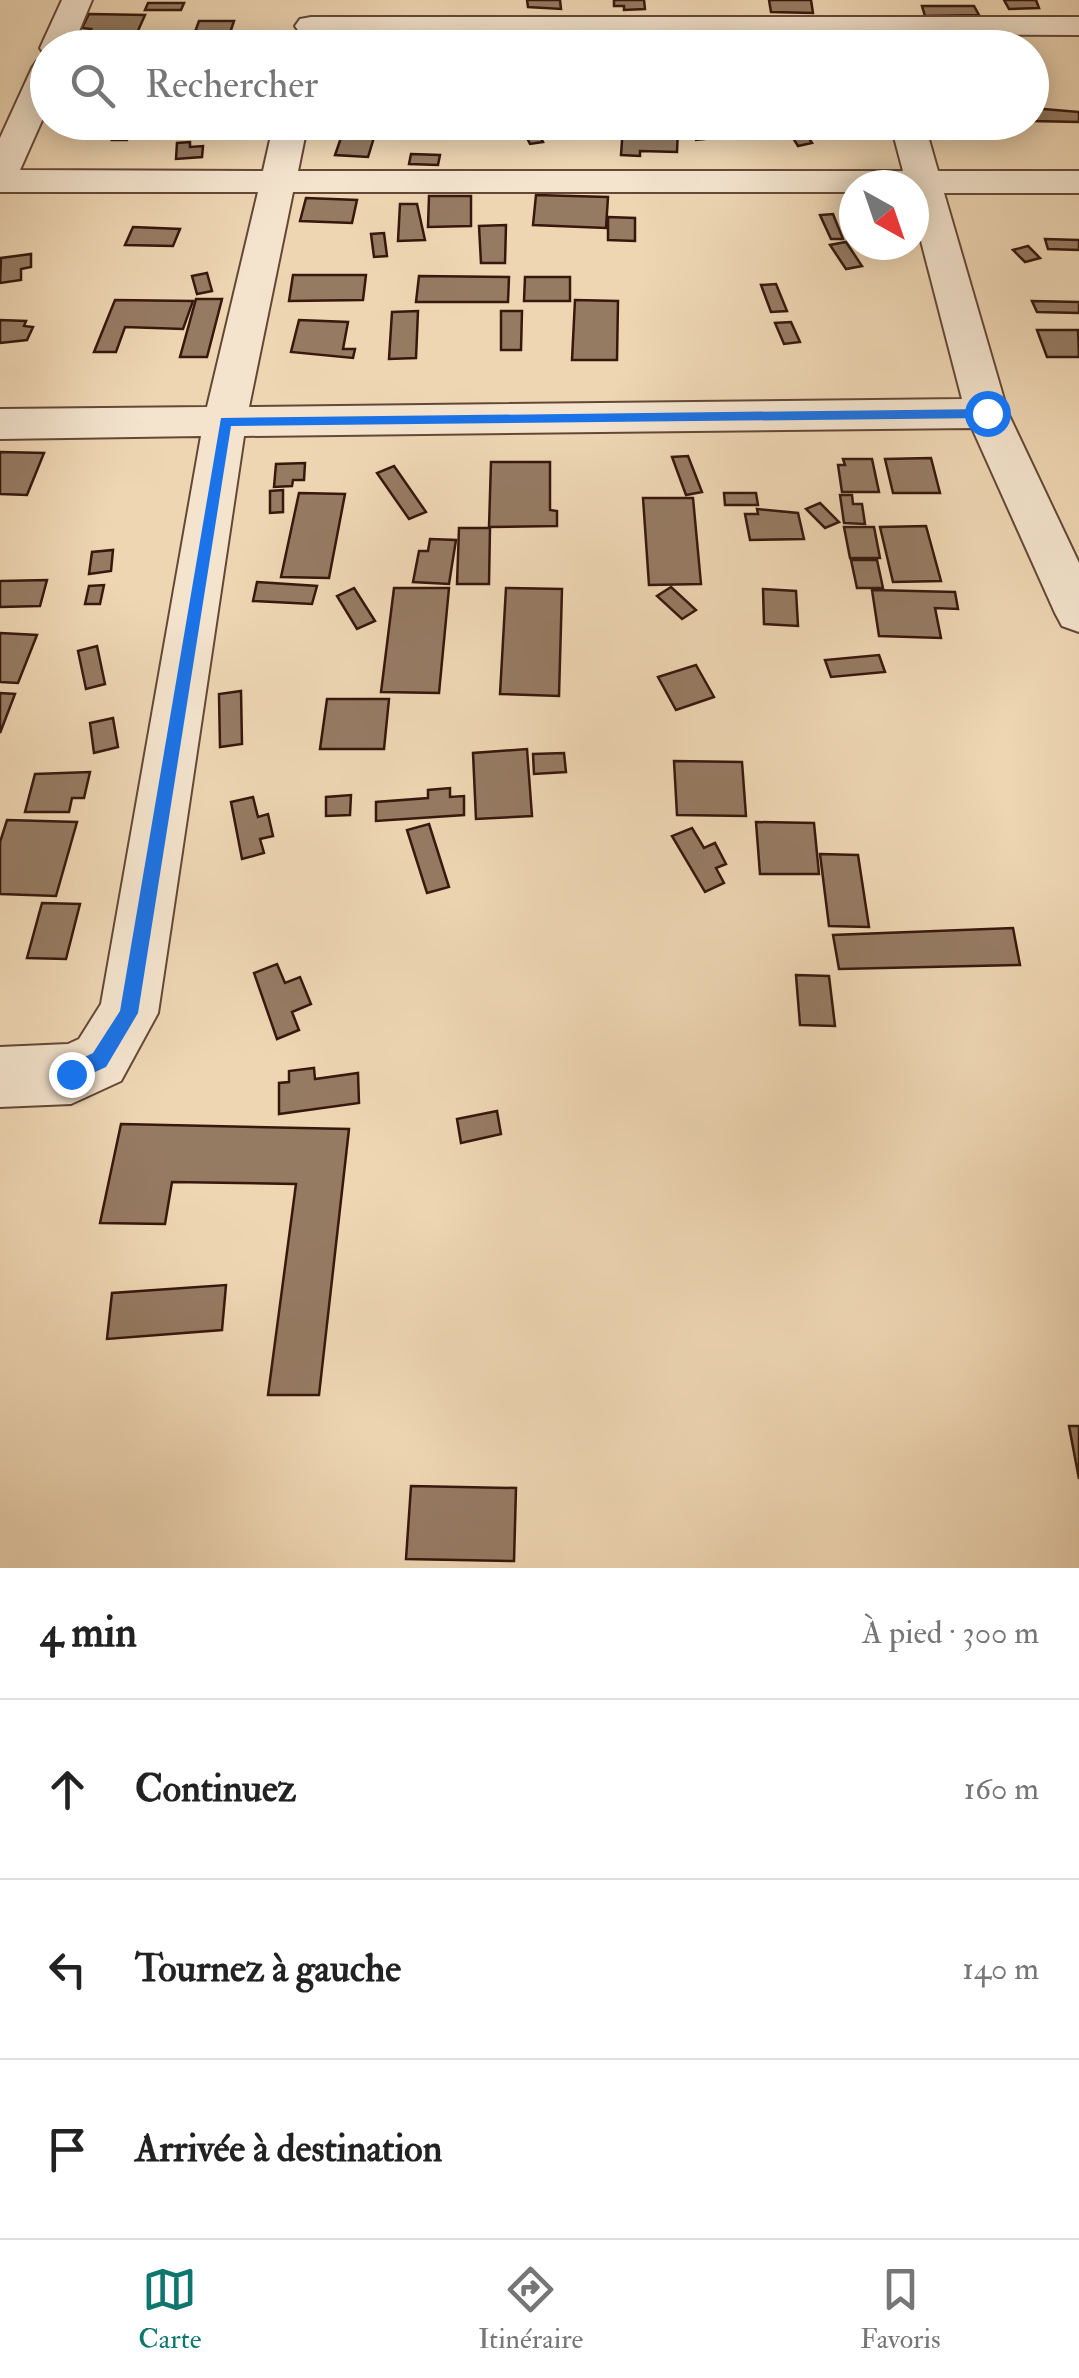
<!DOCTYPE html>
<html lang="fr">
<head>
<meta charset="utf-8">
<style>
	body { margin:0; font-family:"IM FELL Double Pica",serif; background:#f2f2f2; color:#222 }
	.compass { position:absolute; left:839px; top:170px; width:90px; height:90px; border-radius:50%; background:#fff; box-shadow:0 5px 25px #0003; rotate:140deg }
	.stop { position:absolute; width:30px; height:30px; margin:-22px; border:8px solid #1a73e8; border-radius:50%; background:#fff }
	.stop.end { background:#1a73e8; border-color:#fff; box-shadow:0 2px 10px #0008 }
	.list { margin:0; padding:0; list-style:none }
	h2 { display:flex; justify-content:space-between; align-items:center; height:130px; margin:0; padding:0 40px; font-size:42px }
	h2 small { font-size:32px; font-weight:400; color:#767676 }
	.list li { display:grid; grid-template-columns:65px 1fr auto; gap:30px; align-items:center; box-sizing:border-box; height:180px; padding:0 40px; border-top:2px solid #e0e0e0 }
	.list b { display:block; font-size:38px; white-space:nowrap }
	.list em { font-size:32px; font-style:normal; color:#767676 }
	.icon { flex:none; width:55px; height:55px; fill:none; stroke:currentColor; stroke-width:2; stroke-linecap:round; stroke-linejoin:round }
	.map { position:relative; flex:none; width:1079px; height:1568px; overflow:hidden }
	.search { position:absolute; background:#fff; box-shadow:0 5px 25px #0003; left:30px; right:30px; top:30px; height:110px; display:flex; align-items:center; gap:25px; box-sizing:border-box; padding:0 35px; border-radius:55px; color:#767676; font-size:38px }
	.sheet { height:670px; background:#fff }
	nav { display:flex; justify-content:space-around; align-items:center; box-sizing:border-box; height:140px; border-top:2px solid #e0e0e0; background:#fff; font-size:28px; color:#767676 }
	nav a { display:grid; justify-items:center; gap:5px }
	nav .on { color:#0f766e }
	.map>svg:first-child { display:block }
	.building { fill:#967b63; stroke:#36180d; stroke-width:2.5 }
	.lines { fill:none; stroke-linecap:round; stroke-linejoin:round }
	.minor-casing { stroke:#644836; stroke-width:4 }
	.minor { fill:#f4e4ce; fill-rule:evenodd }
	.route { fill:#1a73e8 }
</style>
</head>
<body>
<div class="map">
<svg width="1079" height="1568" viewBox="0 0 1079 1568">
	<rect width="100%" height="100%" fill="#eed6b3"/>
	<filter id="stains"><feTurbulence type="fractalNoise" baseFrequency=".002" numOctaves="4"/><feColorMatrix values="0 0 0 0 .2 0 0 0 0 .09 0 0 0 0 .02 0 0 0 .5 -.17"/></filter>
	<radialGradient id="worn" r=".72"><stop offset=".6" stop-color="#630" stop-opacity="0"/><stop offset="1" stop-color="#630" stop-opacity=".3"/></radialGradient>
	<!-- building -->
	<g class="building">
		<polygon points="527,0 560,0 561,9 528,7"/>
		<polygon points="614,0 644,0 645,9 624,10 624,6 614,6"/>
		<polygon points="769,0 811,0 813,13 771,12"/>
		<polygon points="1004,0 1036,0 1039,8 1009,9"/>
		<polygon points="148,3 184,3 181,10 145,10"/>
		<polygon points="922,6 974,6 979,15 925,16"/>
		<polygon points="89,14 145,15 137,33 89,32 91,29 82,28"/>
		<polygon points="199,21 234,21 230,33 219,34 216,40 192,40"/>
		<polygon points="348,39 430,39 429,48 347,48"/>
		<polygon points="1032,108 1079,112 1079,122 1032,121"/>
		<polygon points="118,122 132,122 127,140 112,140"/>
		<polygon points="215,122 256,122 248,124 246,132 212,132"/>
		<polygon points="535,122 547,133 539,134 543,142 530,144 520,124"/>
		<polygon points="783,122 798,122 812,143 798,146"/>
		<polygon points="727,124 733,136 696,140 691,128"/>
		<polygon points="623,127 678,129 677,152 640,151 640,156 621,155"/>
		<polygon points="344,129 376,131 368,157 335,155"/>
		<polygon points="190,142 190,147 203,146 202,157 176,159 177,143"/>
		<polygon points="411,154 440,155 438,165 409,164"/>
		<polygon points="536,195 608,197 606,228 533,225"/>
		<polygon points="429,196 471,196 471,226 428,227"/>
		<polygon points="306,198 357,200 352,223 300,221"/>
		<polygon points="400,204 417,204 425,240 398,241"/>
		<polygon points="833,214 843,239 831,239 820,215"/>
		<polygon points="608,217 635,218 635,241 608,240"/>
		<polygon points="506,225 505,263 481,263 479,226"/>
		<polygon points="133,227 180,229 173,246 125,245"/>
		<polygon points="384,233 387,256 374,257 371,234"/>
		<polygon points="1045,239 1079,240 1079,250 1048,249"/>
		<polygon points="846,242 862,266 846,269 830,245"/>
		<polygon points="1028,246 1040,258 1025,262 1013,250"/>
		<polygon points="31,254 31,267 21,269 21,280 0,283 1,258"/>
		<polygon points="207,273 212,291 197,294 192,276"/>
		<polygon points="293,275 366,275 363,300 289,301"/>
		<polygon points="419,276 509,277 508,302 416,302"/>
		<polygon points="525,277 570,277 570,301 524,301"/>
		<polygon points="776,284 787,311 771,312 761,285"/>
		<polygon points="196,299 222,299 207,357 180,357"/>
		<polygon points="115,300 193,301 183,329 125,327 116,352 94,352"/>
		<polygon points="575,300 618,301 617,360 572,360"/>
		<polygon points="1032,301 1079,302 1079,313 1037,312"/>
		<polygon points="418,311 416,358 389,359 392,312"/>
		<polygon points="501,311 522,311 521,350 501,350"/>
		<polygon points="0,320 26,321 24,326 33,327 27,340 0,343"/>
		<polygon points="299,320 348,322 343,349 355,349 353,358 291,352"/>
		<polygon points="791,322 800,342 784,344 775,323"/>
		<polygon points="1037,330 1078,330 1079,357 1047,357"/>
		<polygon points="0,452 44,453 27,495 0,494"/>
		<polygon points="688,456 702,492 686,495 672,457"/>
		<polygon points="931,458 940,493 893,493 885,459"/>
		<polygon points="843,459 872,459 879,492 842,492 838,465 845,465"/>
		<polygon points="491,462 550,462 550,510 557,511 557,526 489,527"/>
		<polygon points="305,463 304,480 293,480 292,486 274,487 276,464"/>
		<polygon points="394,466 426,512 409,519 377,473"/>
		<polygon points="283,490 283,512 270,513 270,491"/>
		<polygon points="299,493 345,494 329,578 281,577"/>
		<polygon points="724,493 756,493 758,505 725,505"/>
		<polygon points="840,495 852,495 853,504 862,504 865,524 844,523"/>
		<polygon points="643,498 693,498 701,584 649,585"/>
		<polygon points="820,503 839,522 825,528 806,509"/>
		<polygon points="757,509 798,513 804,539 750,540 745,514 758,514"/>
		<polygon points="926,526 941,581 893,582 880,527"/>
		<polygon points="844,527 874,527 880,558 850,558"/>
		<polygon points="459,528 490,528 489,584 457,584"/>
		<polygon points="430,539 456,540 449,584 413,582 419,551 428,551"/>
		<polygon points="113,550 111,571 89,574 92,552"/>
		<polygon points="851,560 877,560 883,588 857,588"/>
		<polygon points="47,580 40,606 0,607 0,581"/>
		<polygon points="257,582 317,586 312,604 253,601"/>
		<polygon points="104,585 100,604 85,604 89,586"/>
		<polygon points="671,587 696,610 682,619 657,596"/>
		<polygon points="354,588 375,621 357,629 337,596"/>
		<polygon points="394,588 449,588 439,693 381,692"/>
		<polygon points="506,588 562,589 559,696 500,694"/>
		<polygon points="763,589 796,591 798,626 764,624"/>
		<polygon points="872,590 955,592 958,609 935,608 941,638 879,636"/>
		<polygon points="0,633 37,635 18,683 0,682"/>
		<polygon points="97,646 105,684 86,689 78,651"/>
		<polygon points="879,655 885,672 831,677 825,660"/>
		<polygon points="696,665 714,697 676,710 658,677"/>
		<polygon points="241,691 242,744 220,747 219,694"/>
		<polygon points="0,693 15,694 0,733"/>
		<polygon points="327,699 389,699 384,749 320,749"/>
		<polygon points="113,718 118,747 94,753 90,723"/>
		<polygon points="527,749 532,816 476,819 473,753"/>
		<polygon points="564,753 566,772 534,774 533,754"/>
		<polygon points="674,761 742,762 746,816 677,815"/>
		<polygon points="90,772 84,798 72,798 69,812 25,812 35,774"/>
		<polygon points="450,788 450,797 464,796 464,815 376,821 376,802 428,798 428,790"/>
		<polygon points="351,795 350,815 326,816 326,797"/>
		<polygon points="253,797 258,817 268,814 273,836 260,839 264,853 242,859 231,802"/>
		<polygon points="7,820 77,822 56,896 0,894 0,842"/>
		<polygon points="756,822 814,823 819,874 760,874"/>
		<polygon points="429,824 449,887 427,893 407,830"/>
		<polygon points="692,828 704,848 715,843 726,864 716,868 724,883 705,892 672,836"/>
		<polygon points="820,854 858,855 869,927 829,926"/>
		<polygon points="42,903 80,904 66,959 27,958"/>
		<polygon points="1013,928 1020,965 839,969 833,935"/>
		<polygon points="277,964 285,983 300,977 311,1004 292,1012 299,1030 277,1039 254,973"/>
		<polygon points="796,975 829,976 835,1026 800,1025"/>
		<polygon points="314,1068 315,1079 358,1073 359,1103 279,1114 279,1083 289,1082 289,1071"/>
		<polygon points="497,1111 501,1134 461,1143 457,1119"/>
		<polygon points="121,1124 349,1129 319,1395 268,1395 296,1184 172,1182 165,1224 100,1223"/>
		<polygon points="226,1285 222,1330 107,1339 112,1293"/>
		<polygon points="1069,1426 1079,1426 1079,1479"/>
		<polygon points="411,1486 516,1488 514,1561 406,1559"/>
	</g>
	<g class="lines">
		<!-- minor casing -->
		<g class="minor-casing">
			<g id="minor">
				<polygon points="62,0 92,0 72,48 48,48 45,55 40,48"/>
				<polygon points="311,17 1079,17 1079,35 300,33 295,26 300,19"/>
				<path d="M48,58V107L20,170L263,171L274,122H308L298,171H903L890,122H924L938,171H1079V193H944L1008,413L1079,563V632L1062,626L1055,613L972,428L244,436L158,1013L121,1081L71,1104L0,1107V1047L68,1044L79,1039L101,1004L201,436L0,439V409L207,407L258,192H0V138L32,68L37,61ZM854,185H914V214L962,399L249,407L293,192H854Z"/>
			</g>
		</g>
		<!-- minor -->
		<use href="#minor" class="minor"/>
	</g>
	<!-- route -->
	<polygon class="route" points="987,409 994,413 987,418 231,426 138,1013 106,1067 71,1083 64,1080 64,1067 93,1053 120,1011 221,418"/>
	<rect width="100%" height="100%" filter="url(#stains)"/>
	<rect width="100%" height="100%" fill="url(#worn)"/>
</svg>
<svg class="compass" viewBox="-18 -18 36 36"><path d="M0-13l5 13h-10z" fill="#e53935"/><path d="M0 13l5-13h-10z" fill="#767676"/></svg>
<div class="stop" style="left:987px;top:413px"></div>
<div class="stop end" style="left:71px;top:1074px"></div>
<div class="search"><svg class="icon" aria-label="search" viewBox="0 0 24 24"><circle cx="10" cy="10" r="6"/><path d="M15 15l6 6"/></svg>Rechercher</div>
</div>
<section class="sheet">
<h2>4 min<small>À pied · 300 m</small></h2>
<ul class="list">
<li><svg class="icon" aria-label="ahead" viewBox="0 0 24 24"><path d="M12 20V5M6 11l6-6 6 6"/></svg><div><b>Continuez</b></div><em>160 m</em></li>
<li><svg class="icon" aria-label="left" viewBox="0 0 24 24"><path d="M17 20v-9H6M10 6l-5 5 5 5"/></svg><div><b>Tournez à gauche</b></div><em>140 m</em></li>
<li><svg class="icon" aria-label="arrive" viewBox="0 0 24 24"><path d="M6 21V4h12l-3 4 3 4H6"/></svg><div><b>Arrivée à destination</b></div></li>
</ul>
</section>
<nav>
<a class="on"><svg class="icon" aria-label="map" viewBox="0 0 24 24"><path d="M3 6l6-2 6 2 6-2v14l-6 2-6-2-6 2zM9 4v14M15 6v14"/></svg>Carte</a>
<a><svg class="icon" aria-label="directions" viewBox="0 0 24 24"><path d="M12 3l9 9-9 9-9-9zM9 14v-3h6M13 9l2 2-2 2"/></svg>Itinéraire</a>
<a><svg class="icon" aria-label="saved" viewBox="0 0 24 24"><path d="M7 4h10v16l-5-4-5 4z"/></svg>Favoris</a>
</nav>
</body>
</html>
